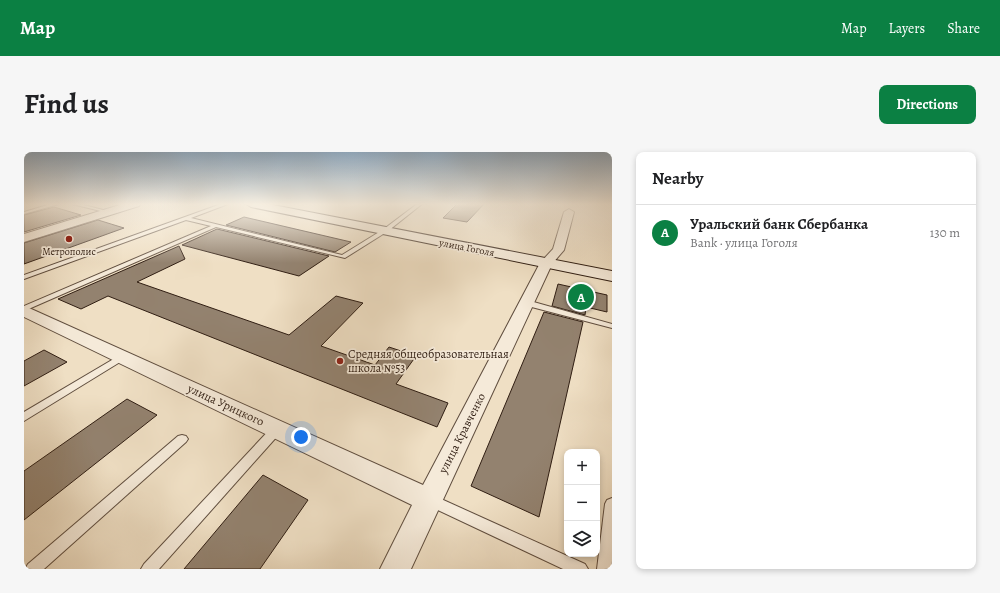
<!DOCTYPE html>
<html lang="en">
<head>
<meta charset="utf-8">
<style>
	body { margin:0; font-family:Alegreya,serif; background:#f6f6f6; color:#202124 }
	.controls { position:absolute; right:12px; bottom:12px; display:grid; overflow:hidden; border-radius:8px; box-shadow:0 2px 6px #0003 }
	.controls button { width:36px; height:36px; display:grid; place-items:center; padding:0; border:0; border-bottom:1px solid #e0e0e0; background:#fff; color:#202124; font:20px sans-serif }
	.you { position:absolute; left:277px; top:285px; width:14px; height:14px; margin:-10px; border:3px solid #fff; border-radius:50%; background:#1a73e8; box-shadow:0 0 0 6px #1a73e833 }
	.badge { display:grid; place-items:center; width:26px; height:26px; border-radius:50%; background:#0b8043; color:#fff; font-size:13px; font-weight:700 }
	.pin { position:absolute; translate:-50% -50%; border:2px solid #fff; box-shadow:0 1px 4px #0006 }
	.list { margin:0; padding:0; list-style:none }
	h2 { display:flex; justify-content:space-between; align-items:center; height:52px; margin:0; padding:0 16px; font-size:17px }
	h2 small { font-size:13px; font-weight:400; color:#757577 }
	.list li { display:grid; grid-template-columns:26px 1fr auto; gap:12px; align-items:center; box-sizing:border-box; height:56px; padding:0 16px; border-top:1px solid #e0e0e0 }
	.list b { display:block; font-size:15px; white-space:nowrap }
	.list p { margin:0; font-size:13px; white-space:nowrap; color:#757577 }
	.list em { font-size:13px; font-style:normal; color:#757577 }
	.icon { flex:none; width:22px; height:22px; fill:none; stroke:currentColor; stroke-width:2; stroke-linecap:round; stroke-linejoin:round }
	.map { position:relative; flex:none; width:588px; height:417px; overflow:hidden; border-radius:8px }
	header { display:flex; align-items:center; gap:24px; box-sizing:border-box; height:56px; padding:0 20px; background:#0b8043; color:#fff }
	header strong { font-size:19px }
	nav { display:flex; gap:22px; margin-inline-start:auto; font-size:14px }
	.intro { display:flex; align-items:center; justify-content:space-between; box-sizing:border-box; height:96px; padding:0 24px }
	h1 { margin:0; font-size:28px }
	.button { padding:10px 18px; border-radius:8px; background:#0b8043; color:#fff; font-size:14px; font-weight:700 }
	main { display:flex; gap:24px; padding:0 24px }
	aside { flex:1; background:#fff; border-radius:8px; box-shadow:0 2px 6px #0003 }
	.map>svg:first-child { display:block }
	.building { fill:#93826f; stroke:#301e13 }
	.lines { fill:none; stroke-linecap:round; stroke-linejoin:round }
	.service-casing { stroke:#604e3f; stroke-width:2 }
	.minor-casing { stroke:#604e3f; stroke-width:2 }
	.tertiary-casing { stroke:#604e3f; stroke-width:2 }
	.secondary-casing { stroke:#301e13; stroke-width:2 }
	.service { fill:#f5ead9; fill-rule:evenodd }
	.minor { fill:#f5ead9; fill-rule:evenodd }
	.tertiary { fill:#f5ead9; fill-rule:evenodd }
	.secondary { fill:#f5ead9; fill-rule:evenodd }
	.poi-dot { fill:#8f2418; stroke:#f5ead9; stroke-width:1.5 }
	.labels { text-anchor:middle; stroke-width:3.5; stroke-linejoin:round; paint-order:stroke }
	.far-street-label { font-size:10px; fill:#301e13; stroke:#f5ead9 }
	.far-poi-label { font-size:10px; fill:#301e13; stroke:#f5ead9 }
	.poi-label { font-size:12px; fill:#301e13; stroke:#f5ead9; text-anchor:start }
	.street-label { font-size:12px; fill:#301e13; stroke:#f5ead9 }
</style>
</head>
<body>
<header>
<strong>Map</strong>
<nav><a>Map</a><a>Layers</a><a>Share</a></nav>
</header>
<div class="intro"><h1>Find us</h1><a class="button">Directions</a></div>
<main>
<div class="map">
<svg width="588" height="417" viewBox="0 0 588 417">
	<rect width="100%" height="100%" fill="#efdfc4"/>
	<filter id="stains"><feTurbulence type="fractalNoise" baseFrequency=".005" numOctaves="4"/><feColorMatrix values="0 0 0 0 .2 0 0 0 0 .09 0 0 0 0 .02 0 0 0 .5 -.17"/></filter>
	<radialGradient id="worn" r=".72"><stop offset=".6" stop-color="#630" stop-opacity="0"/><stop offset="1" stop-color="#630" stop-opacity=".3"/></radialGradient>
	<!-- building -->
	<g class="building">
		<polygon points="433,52 460,52 443,70 419,66"/>
		<polygon points="30,55 57,63 0,80 0,63"/>
		<polygon points="220,65 327,90 311,100 202,73"/>
		<polygon points="74,68 100,76 0,112 0,91"/>
		<polygon points="193,77 305,104 275,124 158,93"/>
		<polygon points="155,94 161,107 113,130 265,183 312,144 339,151 297,194 351,213 365,195 392,204 372,232 424,251 413,275 84,144 57,157 34,147"/>
		<polygon points="534,132 583,143 583,160 562,155 561,163 528,154"/>
		<polygon points="520,160 559,170 515,365 447,334"/>
		<polygon points="20,198 43,210 0,234 0,209"/>
		<polygon points="103,247 133,263 0,368 0,319"/>
		<polygon points="239,323 284,348 236,417 160,417"/>
	</g>
	<g class="lines">
		<!-- service casing -->
		<g class="service-casing">
			<g id="service">
				<polygon points="27,52 35,52 0,62 0,60"/>
				<polygon points="48,52 56,52 87,60 85,61"/>
				<polygon points="197,52 204,52 167,66 318,103 360,77 393,52 398,52 364,79 321,106 192,75 0,159 0,154 187,74 162,68 0,127 0,123"/>
				<polygon points="500,149 506,149 588,172 588,176 500,153"/>
				<polygon points="98,202 101,203 102,205 101,207 0,269 0,260"/>
				<polygon points="253,273 257,274 258,277 257,280 135,417 117,417 120,412 249,274"/>
				<polygon points="158,283 162,284 164,287 162,290 20,417 1,417 4,412 154,284"/>
				<polygon points="406,342 561,412 564,417 539,417 401,352 399,348 401,344"/>
				<polygon points="588,346 588,417 573,417 581,352 583,348"/>
			</g>
		</g>
		<!-- minor casing -->
		<g class="minor-casing">
			<polygon id="minor" points="545,57 550,60 540,98 528,112 387,417 356,417 388,353 0,165 0,154 5,156 399,333 516,111 529,97 540,60"/>
		</g>
		<!-- tertiary casing -->
		<g class="tertiary-casing">
			<polygon id="tertiary" points="99,52 116,52 115,54 0,90 0,82"/>
		</g>
		<!-- secondary casing -->
		<g class="secondary-casing">
			<polygon id="secondary" points="222,52 244,52 588,119 588,129 227,55"/>
		</g>
		<!-- service -->
		<use href="#service" class="service"/>
		<!-- minor -->
		<use href="#minor" class="minor"/>
		<!-- tertiary -->
		<use href="#tertiary" class="tertiary"/>
		<!-- secondary -->
		<use href="#secondary" class="secondary"/>
	</g>
	<!-- sky -->
	<linearGradient id="sky" x2="0" y2="1"><stop stop-color="#91abc2"/><stop offset="0.47" stop-color="#f8f1e4"/><stop offset="1" stop-color="#f8f1e4" stop-opacity="0"/></linearGradient>
	<rect width="588" height="111" fill="url(#sky)"/>
	<!-- markers -->
	<g class="poi-dot">
		<circle cx="45" cy="87" r="4"/>
		<circle cx="316" cy="209" r="4"/>
	</g>
	<g class="labels">
		<!-- far-street labels -->
		<g class="far-street-label">
			<text transform="translate(443 95) rotate(11)" y="4">улица Гоголя</text>
		</g>
		<!-- far-poi labels -->
		<g class="far-poi-label">
			<text x="45" y="103">Метрополис</text>
		</g>
		<!-- poi labels -->
		<g class="poi-label">
			<text x="324" y="206">Средняя общеобразовательная<tspan x="324" dy="14">школа №53</tspan></text>
		</g>
		<!-- street labels -->
		<g class="street-label">
			<text transform="translate(202 253) rotate(25)" y="4">улица Урицкого</text>
			<text transform="translate(438 281) rotate(-63)" y="4">улица Кравченко</text>
		</g>
	</g>
	<rect width="100%" height="100%" filter="url(#stains)"/>
	<rect width="100%" height="100%" fill="url(#worn)"/>
</svg>
<div class="controls">
<button>+</button>
<button>−</button>
<button><svg class="icon" aria-label="layers" viewBox="0 0 24 24"><path d="M12 4l9 5-9 5-9-5zM3 14l9 5 9-5"/></svg></button>
</div>
<div class="you"></div>
<div class="pin badge" style="left:557px;top:145px">A</div>
</div>
<aside>
<h2>Nearby<small></small></h2>
<ul class="list">
<li><span class="badge">A</span><div><b>Уральский банк Сбербанка</b><p>Bank · улица Гоголя</p></div><em>130 m</em></li>
</ul>
</aside>
</main>
</body>
</html>
